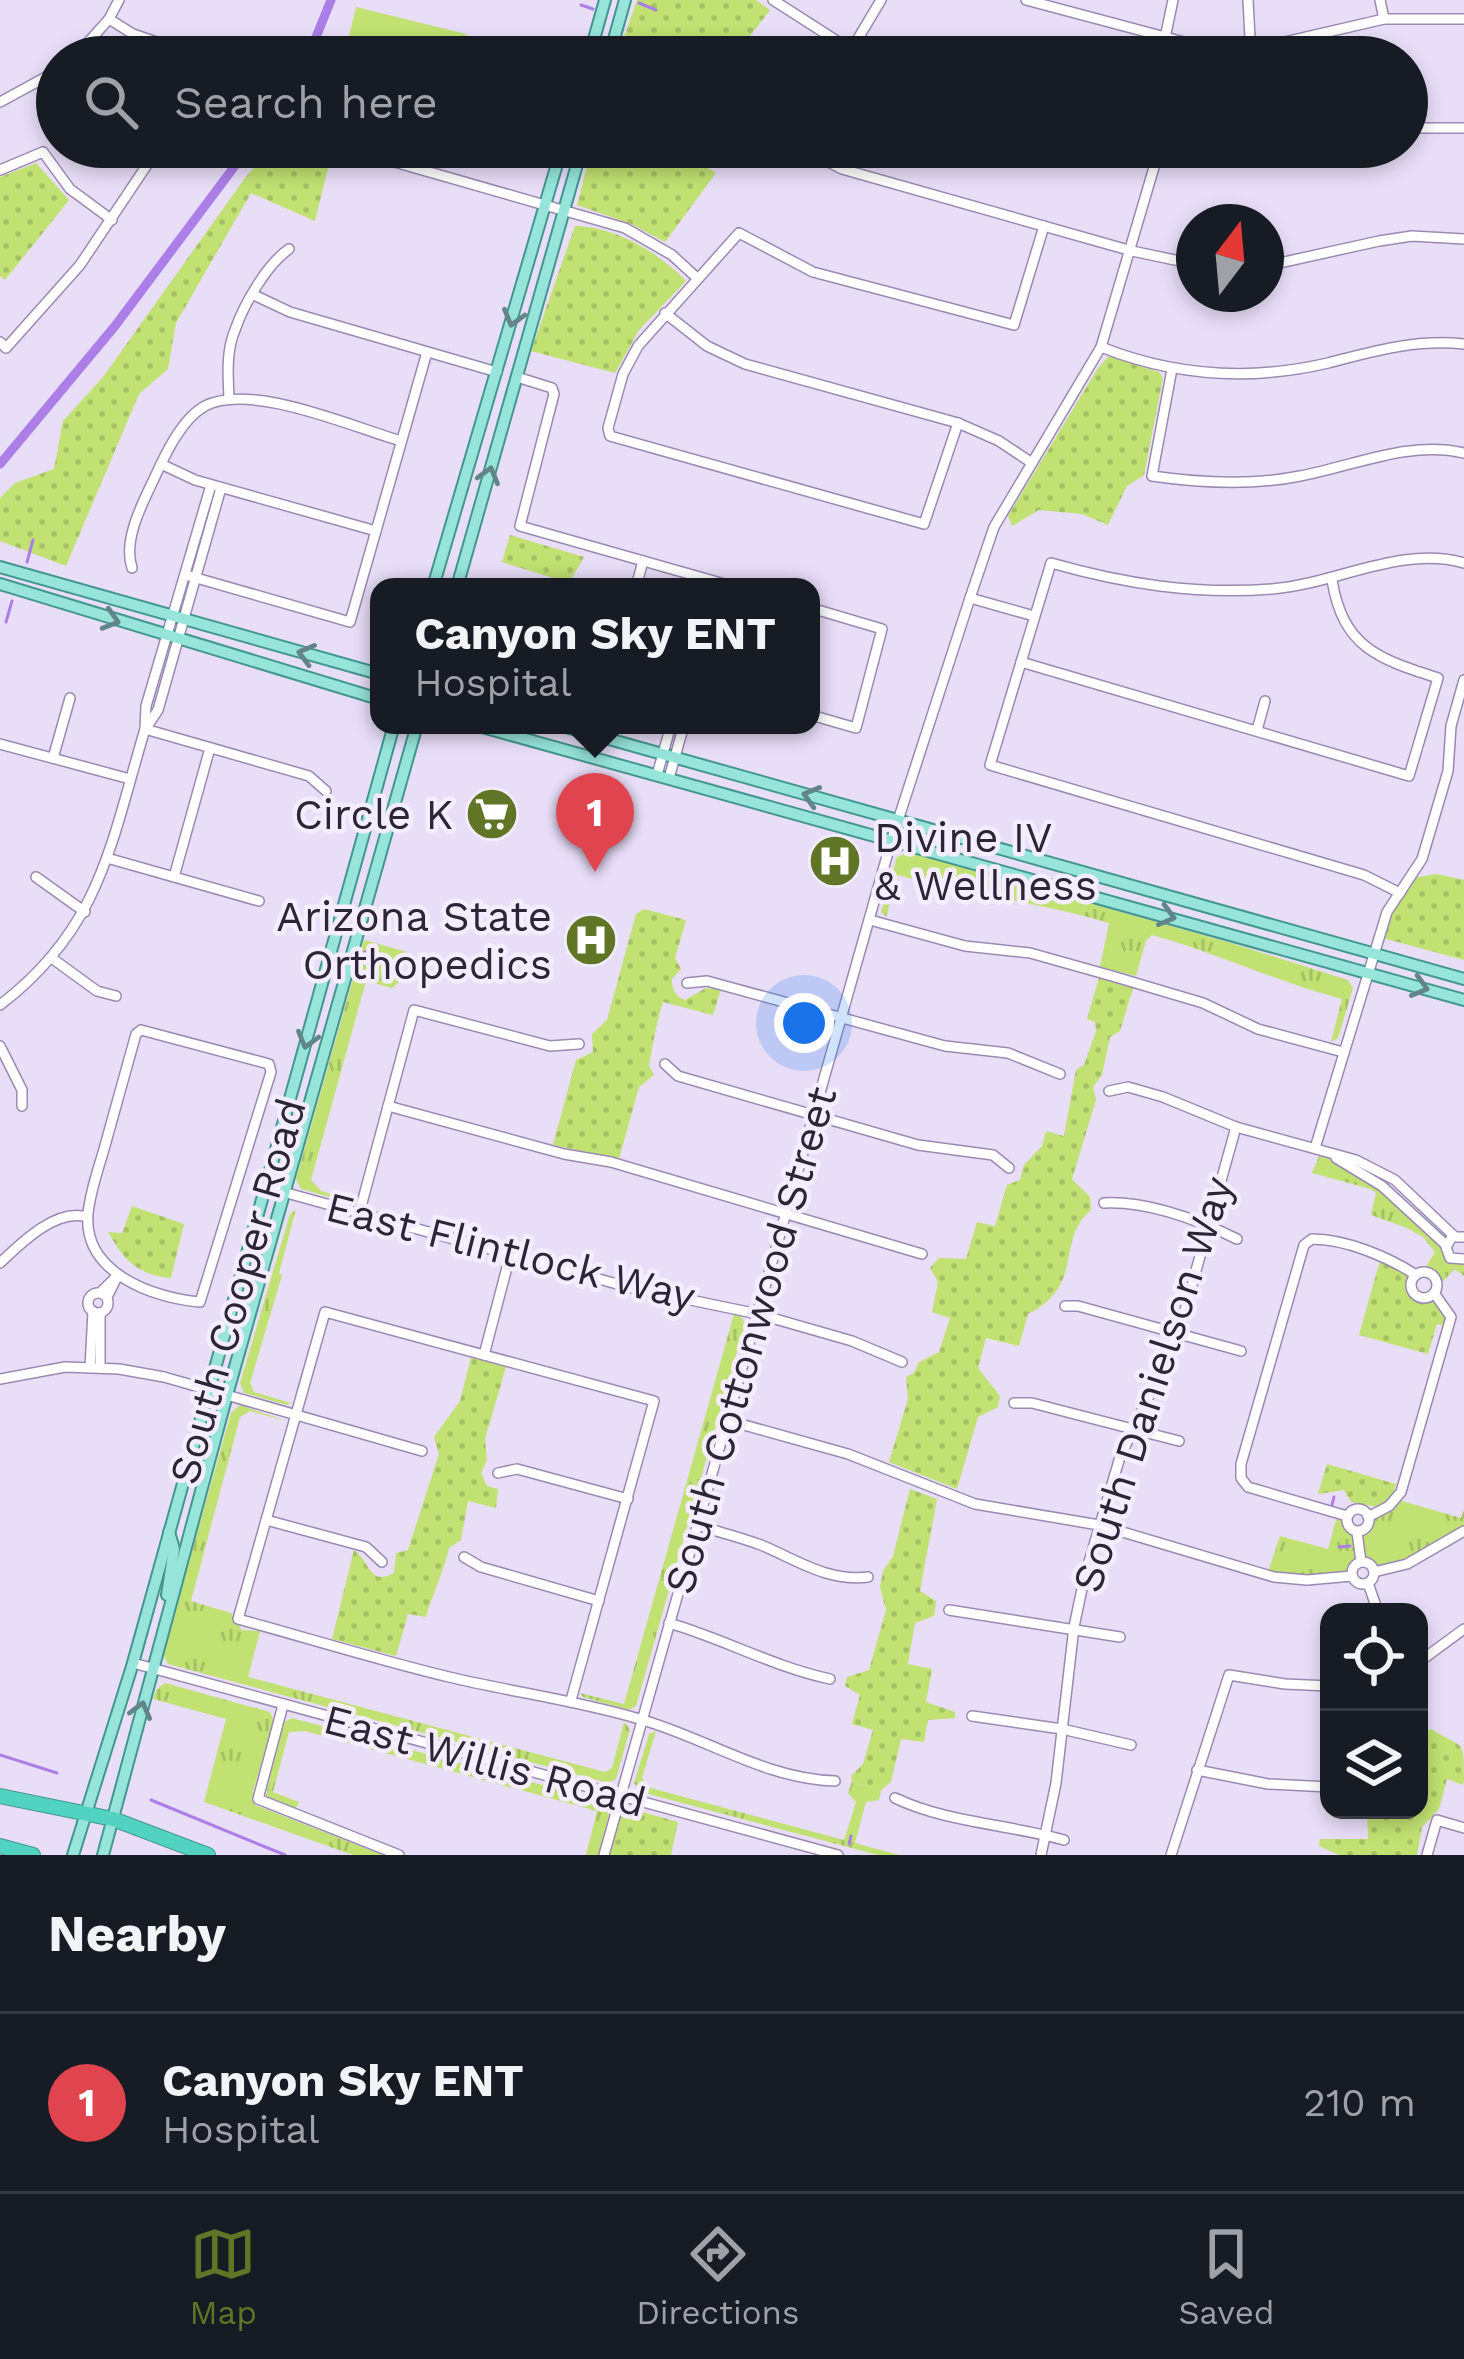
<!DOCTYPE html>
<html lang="en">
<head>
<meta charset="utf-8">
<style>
	body { margin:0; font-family:"Work Sans",sans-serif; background:#20242c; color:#f1f3f6 }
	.controls { position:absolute; right:36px; bottom:36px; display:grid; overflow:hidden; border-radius:24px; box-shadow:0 6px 18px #0003 }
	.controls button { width:108px; height:108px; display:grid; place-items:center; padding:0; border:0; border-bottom:3px solid #363941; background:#171b24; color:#f1f3f6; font:60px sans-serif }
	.compass { position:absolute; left:1176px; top:204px; width:108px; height:108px; border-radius:50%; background:#171b24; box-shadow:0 6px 18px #0003; rotate:16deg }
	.you { position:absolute; left:804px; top:1023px; width:42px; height:42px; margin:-30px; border:9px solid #fff; border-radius:50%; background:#1a73e8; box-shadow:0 0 0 18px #1a73e833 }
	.badge { display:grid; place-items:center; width:78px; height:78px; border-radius:50%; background:#607525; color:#fff; font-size:39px; font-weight:700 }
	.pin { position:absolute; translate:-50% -99px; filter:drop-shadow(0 3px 6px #0008) }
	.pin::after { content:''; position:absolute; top:63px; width:42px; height:36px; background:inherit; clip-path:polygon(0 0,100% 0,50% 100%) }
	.popup { position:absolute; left:370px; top:578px; width:450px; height:156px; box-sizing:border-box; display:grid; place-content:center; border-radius:24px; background:#171b24; filter:drop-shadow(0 3px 9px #0005); font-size:39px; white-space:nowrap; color:#9ea1a6 }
	.popup b { font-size:45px; color:#f1f3f6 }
	.popup::after { content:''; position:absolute; left:50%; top:100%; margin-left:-24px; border:24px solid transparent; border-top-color:#171b24 }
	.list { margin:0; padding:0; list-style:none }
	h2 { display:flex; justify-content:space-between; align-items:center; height:156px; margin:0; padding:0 48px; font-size:51px }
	h2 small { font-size:39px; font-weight:400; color:#9ea1a6 }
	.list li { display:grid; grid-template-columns:78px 1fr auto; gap:36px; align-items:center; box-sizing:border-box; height:180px; padding:0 48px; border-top:3px solid #363941 }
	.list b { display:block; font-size:45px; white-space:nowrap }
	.list p { margin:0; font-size:39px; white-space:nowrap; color:#9ea1a6 }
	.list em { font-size:39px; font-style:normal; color:#9ea1a6 }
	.icon { flex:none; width:66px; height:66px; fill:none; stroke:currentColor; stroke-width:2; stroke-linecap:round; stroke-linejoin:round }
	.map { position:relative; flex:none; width:1464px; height:1855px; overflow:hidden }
	.search { position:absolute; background:#171b24; box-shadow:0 6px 18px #0003; left:36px; right:36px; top:36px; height:132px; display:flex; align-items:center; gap:30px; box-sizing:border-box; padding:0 42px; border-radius:66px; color:#9ea1a6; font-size:45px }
	.sheet { height:336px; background:#171b24 }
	nav { display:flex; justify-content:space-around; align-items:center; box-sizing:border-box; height:168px; border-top:3px solid #363941; background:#171b24; font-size:33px; color:#9ea1a6 }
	nav a { display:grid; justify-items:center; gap:6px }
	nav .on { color:#607525 }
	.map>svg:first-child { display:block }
	.grass { fill:url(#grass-tufts) }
	.park { fill:url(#park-dots) }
	.garden { fill:#c1e172 }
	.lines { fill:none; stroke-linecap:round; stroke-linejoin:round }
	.stream { stroke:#ac7ee7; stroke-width:3 }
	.canal { stroke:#ac7ee7; stroke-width:9 }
	.minor-casing { stroke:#9a8ab2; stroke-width:12 }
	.major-casing { stroke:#449690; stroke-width:14 }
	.highway-casing { stroke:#449690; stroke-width:16 }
	.minor { stroke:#fff; stroke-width:9 }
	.major { stroke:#97e5da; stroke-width:10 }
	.highway { stroke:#52d3c1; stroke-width:14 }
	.oneway { stroke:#618588 }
	.labels { text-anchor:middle; stroke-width:9; stroke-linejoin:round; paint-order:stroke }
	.poi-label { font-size:42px; fill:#2b2535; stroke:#f4edff; text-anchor:end }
	.street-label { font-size:42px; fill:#2b2535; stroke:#f4edff }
</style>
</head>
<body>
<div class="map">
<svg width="1464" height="1855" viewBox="0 0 1464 1855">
	<defs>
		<pattern id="grass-tufts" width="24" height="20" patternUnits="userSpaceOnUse" patternTransform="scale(3)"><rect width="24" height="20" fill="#c1e172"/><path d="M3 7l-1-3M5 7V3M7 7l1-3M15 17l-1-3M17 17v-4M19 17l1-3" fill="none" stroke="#a6c163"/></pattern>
		<pattern id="park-dots" width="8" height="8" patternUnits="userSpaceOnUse" patternTransform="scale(3)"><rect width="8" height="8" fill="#c1e172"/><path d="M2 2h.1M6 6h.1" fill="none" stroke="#a6c163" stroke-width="1.8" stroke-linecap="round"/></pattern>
	</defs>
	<rect width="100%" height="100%" fill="#e8def8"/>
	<!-- grass -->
	<g class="grass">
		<path d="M908,852L1231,943L1348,980L1353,988L1338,1038L1331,1042L1342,999C1277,982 1217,953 1152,935L1146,941L1136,976L1100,967L1109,923C1039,902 968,895 898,875L886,917L881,912L897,857Z"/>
		<polygon points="364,940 407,952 398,983 392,988 366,981 311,1180 321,1191 353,1200 348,1202 301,1189 296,1179"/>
		<polygon points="1321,1152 1368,1176 1446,1251 1464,1261 1464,1276 1455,1269 1437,1287 1433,1275 1423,1272 1435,1252 1423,1237 1407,1228 1371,1215 1376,1193 1370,1189 1312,1173"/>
		<polygon points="296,1209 279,1273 282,1275 250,1383 254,1392 291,1403 287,1405 244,1393 240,1383 290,1214"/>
		<polygon points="734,1314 741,1316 745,1324 636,1706 629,1710 583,1697 580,1693 624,1704"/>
		<polygon points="240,1405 286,1421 250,1411 240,1417 191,1601 231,1613 242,1630 260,1631 248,1677 605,1772 612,1768 624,1722 630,1729 616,1779 608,1783 168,1664 163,1654 231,1413"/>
		<path d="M1395,1499L1461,1518L1464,1510V1531C1427,1553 1403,1574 1361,1562L1354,1566L1352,1576L1341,1578L1267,1575L1280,1536L1328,1549L1338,1513L1358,1531Z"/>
		<polygon points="165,1683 270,1712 274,1721 253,1791 255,1805 383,1855 353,1855 204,1802 226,1719 153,1699 156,1690"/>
		<polygon points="292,1718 606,1802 610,1811 598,1855 586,1855 597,1811 305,1731 289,1732 273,1792 299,1802 296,1808 266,1796 282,1723"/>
		<polygon points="656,1731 642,1778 647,1787 844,1840 856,1802 848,1793 852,1782 881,1790 879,1800 866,1802 855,1843 899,1855 878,1855 641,1792 634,1783 649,1734"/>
	</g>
	<!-- park -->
	<g class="park">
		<polygon points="637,0 756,0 770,10 734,57 617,57"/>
		<polygon points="272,147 330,160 315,221 251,193 176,323 168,369 139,394 66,566 0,541 0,498 15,483 54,469 63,421 103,377 245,178"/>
		<polygon points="592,147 675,147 716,173 665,242 631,224 577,205"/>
		<polygon points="36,163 69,200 5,280 0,276 0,177"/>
		<path d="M575,226C616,227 658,252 686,281L639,330L615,373L531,351Z"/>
		<polygon points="1109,356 1159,372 1163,378 1144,475 1127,486 1108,525 1082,514 1039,510 1012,526 1008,516 1098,368"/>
		<polygon points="510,535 584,557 569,583 502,562"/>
		<polygon points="1436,874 1464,880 1464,960 1379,937 1387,912 1413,878"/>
		<path d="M644,909L686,920L675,958L681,969L672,979C672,990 675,996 685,1000L706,988L721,989L713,1015L663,1002C656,1024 653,1044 649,1066L654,1075L639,1087L619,1159L553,1145L576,1060L593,1052L592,1034L607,1020L636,914Z"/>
		<path d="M1099,978L1133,988L1120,1031L1110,1037L1102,1075L1093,1087L1096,1100L1072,1179L1090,1197L1091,1210C1055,1239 1086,1285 1028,1314L1019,1346L986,1338L978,1368L1000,1396L998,1407L978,1417L957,1489L889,1462L908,1399L906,1377L914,1373L919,1362L939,1352L950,1318L932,1312L938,1282L930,1268L939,1258L966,1259L977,1222L995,1226L1007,1185L1020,1180L1024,1165L1042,1146L1046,1131L1064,1136L1076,1070L1084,1065L1096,1031L1095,1022L1087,1019Z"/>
		<path d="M132,1206L184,1224L171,1278C137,1275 124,1260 108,1232L122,1233Z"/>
		<polygon points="1381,1257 1416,1275 1412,1284 1416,1294 1424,1297 1434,1293 1445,1303 1449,1327 1437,1324 1428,1354 1359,1335"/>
		<path d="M471,1357L506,1367L485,1439L487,1460L481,1473L487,1486L498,1489L496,1508L468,1501L461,1540L449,1548C444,1571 433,1592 426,1617L408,1614L396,1656L332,1639L354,1550C370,1561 369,1587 394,1573L396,1553L408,1550L439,1454L434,1437L460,1401Z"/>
		<polygon points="1327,1464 1396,1484 1393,1495 1378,1507 1351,1502 1344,1490 1318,1494"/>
		<polygon points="910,1489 937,1499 920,1591 936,1601 934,1616 915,1623 908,1664 932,1669 926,1702 955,1712 955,1718 928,1720 924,1742 901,1739 891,1782 881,1790 852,1782 851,1776 863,1764 873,1730 852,1724 860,1695 845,1686 847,1677 869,1670 886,1610 880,1587 883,1571 893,1556"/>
		<path d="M1431,1729C1464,1750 1464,1736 1464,1780L1463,1785L1447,1779L1439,1809L1422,1827L1417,1855H1339L1319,1846L1320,1839H1368L1367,1810H1419V1734Z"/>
		<polygon points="628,1808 678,1822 671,1855 609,1855 620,1813"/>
	</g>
	<!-- garden -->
	<polygon class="garden" points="356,7 466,34 471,43 466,57 350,57 347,44"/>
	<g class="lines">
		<!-- stream -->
		<g class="stream">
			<polyline points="639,3 656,10"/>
			<polyline points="581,5 593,9"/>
			<polyline points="27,562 33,540"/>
			<polyline points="6,622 12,601"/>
			<polyline points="364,952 381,957"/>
			<polyline points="1332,1505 1334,1497"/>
			<polyline points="1339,1547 1350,1546"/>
			<polyline points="0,1755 57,1773"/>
			<polyline points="151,1800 285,1855"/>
			<polyline points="849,1844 851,1836"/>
		</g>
		<!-- canal -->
		<g class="canal">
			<polyline points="308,57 331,0"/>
			<polyline points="0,464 115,326 249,147"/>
		</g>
		<!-- minor casing -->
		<g class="minor-casing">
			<g id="minor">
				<polyline points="773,0 862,57"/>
				<polyline points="1026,0 1214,50 1250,50 1384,19 1464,19"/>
				<polyline points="1248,0 1251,57"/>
				<polyline points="1380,0 1384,19"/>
				<polyline points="109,19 133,34 200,57"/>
				<polyline points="1165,38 1173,0"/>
				<polyline points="75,57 109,19 119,0"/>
				<polyline points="847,57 881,0"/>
				<polyline points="0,102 57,71"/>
				<polyline points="1407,128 1464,128"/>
				<polyline points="799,147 842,169 1132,251 1194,264"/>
				<path d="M1159,147C1215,161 1261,158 1317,147"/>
				<polyline points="391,161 625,228 672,255 697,278"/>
				<polyline points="0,170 43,152 70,189 112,220"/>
				<polyline points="1266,266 1379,241 1412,236 1464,239"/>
				<polyline points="254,295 290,312 497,372"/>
				<polyline points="665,313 707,346 745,364 958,423 999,441 1032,463"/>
				<polyline points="0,342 6,348 80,265 159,147"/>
				<path d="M1101,347C1174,376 1251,381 1328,363C1375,351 1415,339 1464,344"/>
				<path d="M1172,369L1152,476C1201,483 1251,486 1300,476C1354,466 1409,440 1464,453"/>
				<polyline points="517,377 552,388 554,394 520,526 735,587"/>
				<path d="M229,398C228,376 226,351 235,330C244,304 267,264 289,249"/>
				<polyline points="958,423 924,524 610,436 608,428 623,374 638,346 739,233 813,272 1014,325 1044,226"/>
				<polyline points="161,464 195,480 376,531"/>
				<path d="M132,568C123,541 141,506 153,481C164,457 181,419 205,406C251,382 352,427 401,441"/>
				<polyline points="186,575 350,622 427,352"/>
				<polyline points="636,587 643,561"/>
				<polyline points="970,598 1034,616"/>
				<polyline points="811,608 882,629 856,728 811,715"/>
				<path d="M1021,662L1409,776L1438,678C1379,659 1343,648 1332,580"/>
				<polyline points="148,725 158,710 221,488"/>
				<polyline points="145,729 309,776 326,791"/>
				<polyline points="1257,730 1265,701"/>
				<polyline points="0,744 130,779"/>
				<polyline points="53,758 70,698"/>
				<polyline points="657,775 671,725"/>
				<polyline points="669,778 684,725"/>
				<polyline points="107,858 259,901"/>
				<polyline points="36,877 85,912"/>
				<polyline points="174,877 210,748"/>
				<path d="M1400,893L1364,875L990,765L1051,563C1125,584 1196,595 1272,589C1336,584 1401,545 1464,563"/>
				<polyline points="870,920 965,946 1030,953 1112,976 1203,1003 1258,1029 1343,1052"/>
				<polyline points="53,959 97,991 116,996"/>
				<polyline points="687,983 707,981 945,1046 1008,1053 1060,1074"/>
				<path d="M0,1005C101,928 111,843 145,729L146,706L211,485"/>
				<path d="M141,1030L269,1064L271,1072L200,1302C153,1298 83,1273 88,1214C90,1190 100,1165 106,1142C116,1106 126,1070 136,1034Z"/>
				<polyline points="0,1046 22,1090 22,1106"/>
				<polyline points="665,1064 678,1076 918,1145 993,1155 1009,1168"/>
				<polyline points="1109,1091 1128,1087 1163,1097 1236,1127 1356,1160 1395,1180 1454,1236"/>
				<polyline points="388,1106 564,1154 611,1162 922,1254"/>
				<polyline points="1315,1148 1387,912 1422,859 1448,771 1451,726 1464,680"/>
				<polyline points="1336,1158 1382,1186 1446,1245"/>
				<polyline points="265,1187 628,1287 758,1314 852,1341 902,1362"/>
				<path d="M1104,1203C1147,1201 1198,1220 1237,1239"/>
				<polyline points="359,1214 414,1010 550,1046 579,1044"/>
				<polyline points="1464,1237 1452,1237 1446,1247 1450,1258 1464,1259"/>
				<path d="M0,1263C21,1243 56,1208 87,1217"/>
				<circle cx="1424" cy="1285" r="13"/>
				<circle cx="98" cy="1303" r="10"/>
				<polyline points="100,1293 118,1275 107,1297"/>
				<polyline points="1065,1306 1078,1306 1241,1351"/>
				<polyline points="484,1355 510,1256"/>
				<polyline points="90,1368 93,1311"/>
				<polyline points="100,1368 100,1313"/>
				<polyline points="0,1379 65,1367 119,1369 164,1377 422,1451"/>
				<polyline points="1014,1403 1032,1403 1179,1441"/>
				<polyline points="726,1420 848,1454 975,1504 1099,1525 1274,1577 1307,1580 1352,1576"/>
				<polyline points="498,1473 517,1469 628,1499"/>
				<circle cx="1358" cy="1520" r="11"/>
				<path d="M1347,1516L1248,1487L1241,1478V1464L1304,1245L1312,1239C1346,1239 1388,1257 1416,1275"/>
				<polyline points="1368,1517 1389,1506 1401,1492 1451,1317 1434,1293"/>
				<polyline points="266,1520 366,1547 382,1562"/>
				<path d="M697,1525C718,1532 740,1537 761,1545C797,1560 828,1582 868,1577"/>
				<polyline points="1357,1532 1361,1562"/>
				<polyline points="464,1557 481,1567 599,1601"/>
				<circle cx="1363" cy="1573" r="11"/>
				<polyline points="1374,1572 1407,1564 1464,1531"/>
				<polyline points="1368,1583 1378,1612"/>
				<polyline points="949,1610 1120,1637"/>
				<path d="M669,1623C724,1639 774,1667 830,1679"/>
				<polyline points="1419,1662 1464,1629"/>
				<polyline points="133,1663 838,1855"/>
				<path d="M571,1700L654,1401L325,1312L238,1619C308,1638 378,1660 449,1677C512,1692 574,1700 636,1718C703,1736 764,1779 835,1781"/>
				<polyline points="283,1705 258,1799 399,1855"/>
				<polyline points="972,1716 1062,1729 1131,1745"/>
				<polyline points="1197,1770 1268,1784 1329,1787"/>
				<path d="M895,1798C947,1823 1008,1824 1064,1840"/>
				<polyline points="604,1855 891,842 970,598 994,527 1101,347 1160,147"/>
				<polyline points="1041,1855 1056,1783 1074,1627 1084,1579 1120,1457 1178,1335 1236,1127"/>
				<polyline points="1171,1855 1229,1675 1285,1684 1329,1686"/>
				<polyline points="1427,1855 1437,1820 1464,1828"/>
			</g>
		</g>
		<!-- major casing -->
		<g class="major-casing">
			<g id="major">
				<polyline points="589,57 605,0"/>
				<polyline points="609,57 625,0"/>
				<polyline points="0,567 379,674"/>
				<polyline points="0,584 379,699"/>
				<polyline points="433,587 562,147"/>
				<polyline points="457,587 582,147"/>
				<polyline points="475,725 1464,1000"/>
				<polyline points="559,725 1464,979"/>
				<polyline points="167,1595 174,1549 169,1532"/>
				<polyline points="73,1855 133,1663 394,725"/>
				<polyline points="103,1855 227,1395 417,725"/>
			</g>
		</g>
		<!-- highway casing -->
		<g class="highway-casing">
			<g id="highway">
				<polyline points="0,1796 113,1819 208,1855"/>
				<polyline points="0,1846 33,1855"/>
			</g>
		</g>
		<!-- minor -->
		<use href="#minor" class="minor"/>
		<!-- major -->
		<use href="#major" class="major"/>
		<!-- highway -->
		<use href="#highway" class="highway"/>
	</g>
	<!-- one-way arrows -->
	<defs><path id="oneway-chevron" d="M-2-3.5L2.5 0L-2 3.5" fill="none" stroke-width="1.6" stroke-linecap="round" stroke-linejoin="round" transform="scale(3)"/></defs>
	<g class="oneway">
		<use href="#oneway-chevron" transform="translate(513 318) rotate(106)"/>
		<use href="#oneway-chevron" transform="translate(489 475) rotate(-74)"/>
		<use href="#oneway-chevron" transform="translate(111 620) rotate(17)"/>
		<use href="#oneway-chevron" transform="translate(306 654) rotate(-165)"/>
		<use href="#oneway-chevron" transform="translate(811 796) rotate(-164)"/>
		<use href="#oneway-chevron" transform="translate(1167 916) rotate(15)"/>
		<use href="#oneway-chevron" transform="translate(1420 987) rotate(16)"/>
		<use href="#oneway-chevron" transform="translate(307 1040) rotate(106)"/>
		<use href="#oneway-chevron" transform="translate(141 1710) rotate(-75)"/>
	</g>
	<!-- icons -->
	<defs>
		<g id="supermarket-disc" transform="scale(2.7)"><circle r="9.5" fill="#607525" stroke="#f4edff"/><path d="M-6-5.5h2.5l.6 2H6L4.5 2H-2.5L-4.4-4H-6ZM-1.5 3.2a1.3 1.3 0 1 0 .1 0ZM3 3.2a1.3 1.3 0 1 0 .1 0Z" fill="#fff"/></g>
		<g id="hospital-disc" transform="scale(2.7)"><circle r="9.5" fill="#607525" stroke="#f4edff"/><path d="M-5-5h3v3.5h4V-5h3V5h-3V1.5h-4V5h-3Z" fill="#fff"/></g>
	</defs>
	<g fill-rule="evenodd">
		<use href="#supermarket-disc" x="492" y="814"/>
		<use href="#hospital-disc" x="835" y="861"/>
		<use href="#hospital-disc" x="591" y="940"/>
	</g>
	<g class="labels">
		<!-- poi labels -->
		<g class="poi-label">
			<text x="453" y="829">Circle K</text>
			<text x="874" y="852" text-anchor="start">Divine IV<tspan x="874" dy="48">&amp; Wellness</tspan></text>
			<text x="552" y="931">Arizona State<tspan x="552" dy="48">Orthopedics</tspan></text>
		</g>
		<!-- street labels -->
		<g class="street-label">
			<text transform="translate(511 1251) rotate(14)" y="15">East Flintlock Way</text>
			<text transform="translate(237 1291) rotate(-74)" y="15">South Cooper Road</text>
			<text transform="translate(750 1340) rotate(-74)" y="15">South Cottonwood Street</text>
			<text transform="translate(1152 1384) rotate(-72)" y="15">South Danielson Way</text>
			<text transform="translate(485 1760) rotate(15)" y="15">East Willis Road</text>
		</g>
	</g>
</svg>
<div class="controls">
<button><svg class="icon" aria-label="locate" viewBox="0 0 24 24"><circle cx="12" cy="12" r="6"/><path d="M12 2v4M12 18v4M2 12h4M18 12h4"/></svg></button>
<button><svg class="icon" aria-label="layers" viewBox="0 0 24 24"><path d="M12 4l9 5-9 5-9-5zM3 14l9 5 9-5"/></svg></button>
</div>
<svg class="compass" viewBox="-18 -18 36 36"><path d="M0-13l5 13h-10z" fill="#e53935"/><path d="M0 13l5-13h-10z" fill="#9ea1a6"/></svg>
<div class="you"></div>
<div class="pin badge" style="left:595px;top:872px;background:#e0444e">1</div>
<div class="popup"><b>Canyon Sky ENT</b>Hospital</div>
<div class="search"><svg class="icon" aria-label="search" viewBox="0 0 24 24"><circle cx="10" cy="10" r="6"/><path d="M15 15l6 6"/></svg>Search here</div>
</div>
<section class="sheet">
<h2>Nearby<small></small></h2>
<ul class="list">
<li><span class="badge" style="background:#e0444e">1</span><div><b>Canyon Sky ENT</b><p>Hospital</p></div><em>210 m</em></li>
</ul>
</section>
<nav>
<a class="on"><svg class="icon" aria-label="map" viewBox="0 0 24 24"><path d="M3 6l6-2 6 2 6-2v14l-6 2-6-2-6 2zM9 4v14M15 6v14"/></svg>Map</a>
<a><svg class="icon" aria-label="directions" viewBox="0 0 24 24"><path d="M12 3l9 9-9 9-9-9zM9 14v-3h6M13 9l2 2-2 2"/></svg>Directions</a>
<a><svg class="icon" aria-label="saved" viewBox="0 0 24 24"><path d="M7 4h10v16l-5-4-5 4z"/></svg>Saved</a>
</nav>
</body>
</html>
